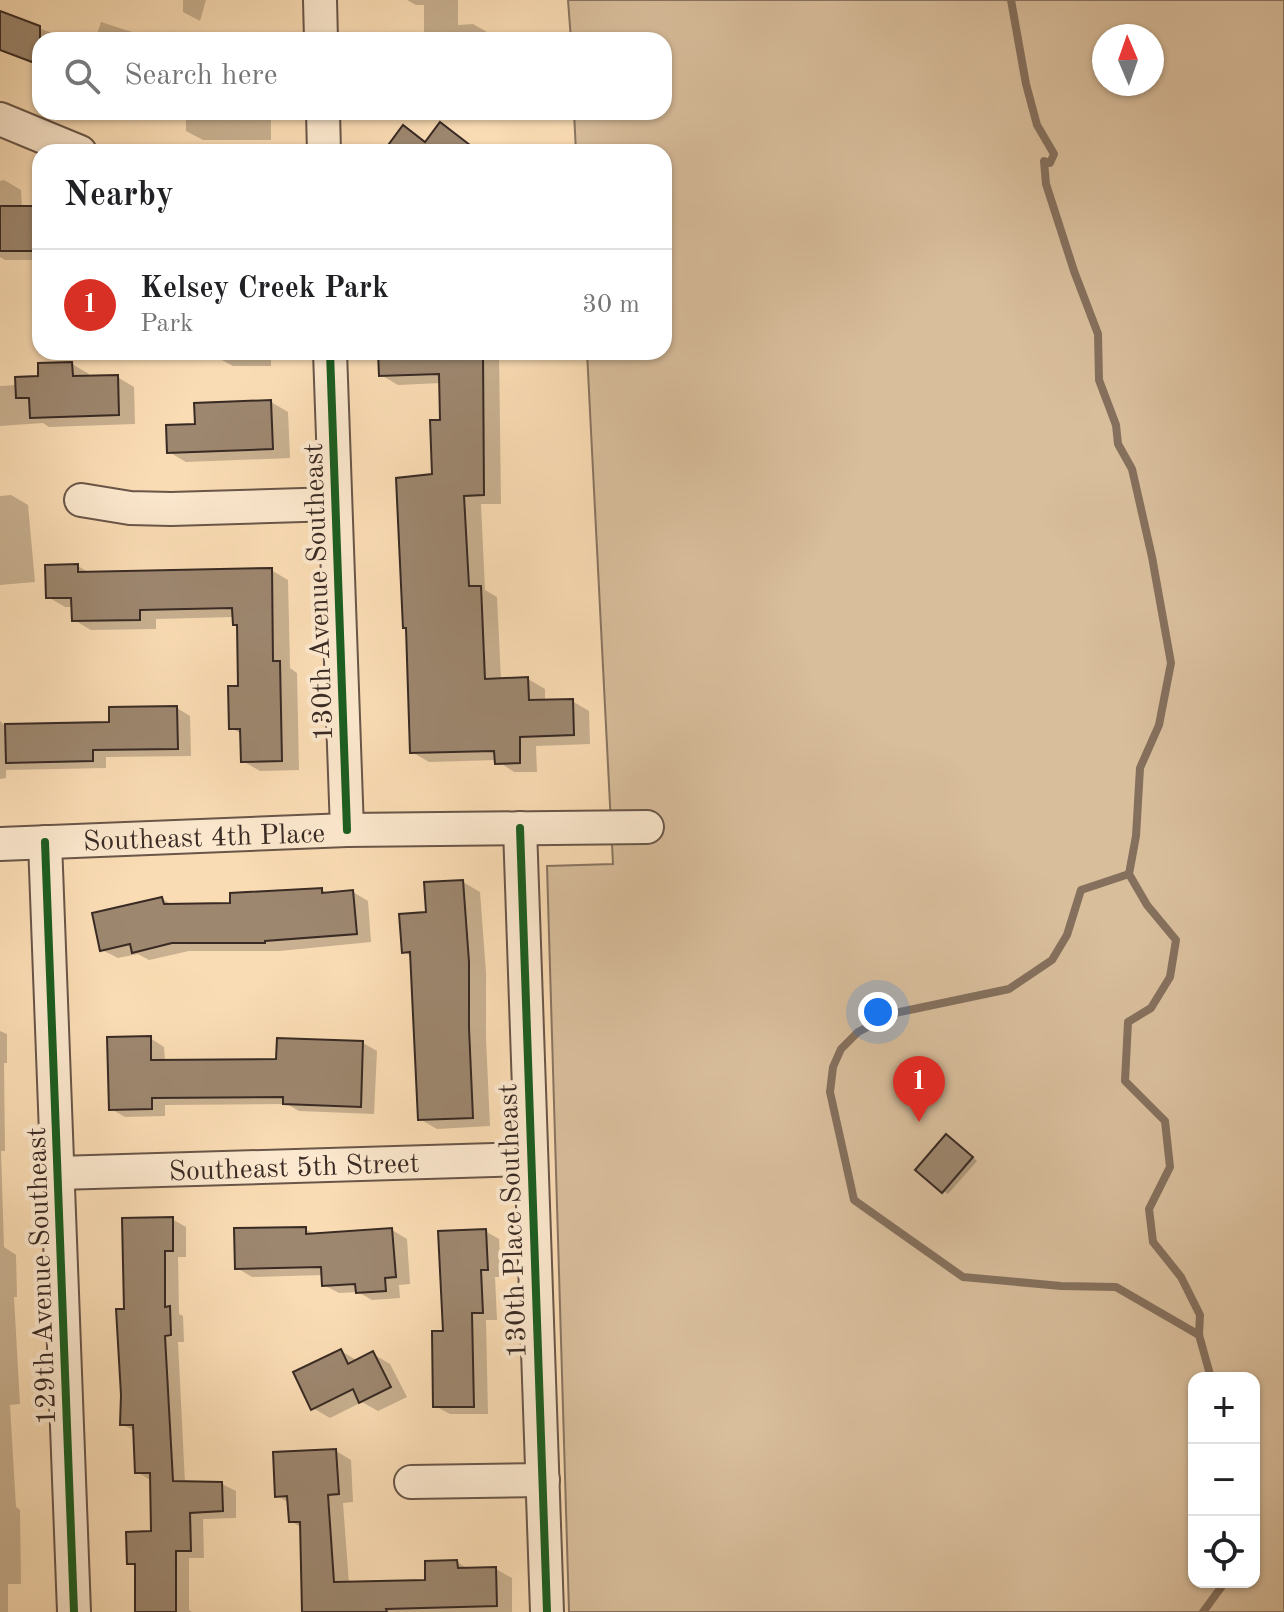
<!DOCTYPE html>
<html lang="en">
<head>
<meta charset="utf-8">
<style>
	body { margin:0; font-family:"Old Standard TT",serif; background:#f6f6f6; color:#202124 }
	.controls { position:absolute; right:24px; bottom:24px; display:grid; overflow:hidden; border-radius:16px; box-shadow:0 2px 6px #0004 }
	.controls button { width:72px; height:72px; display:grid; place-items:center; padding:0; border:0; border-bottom:2px solid #e0e0e0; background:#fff; color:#202124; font:40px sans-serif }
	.compass { position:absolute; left:1092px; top:24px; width:72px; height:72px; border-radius:50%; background:#fff; box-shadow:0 2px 6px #0004; rotate:358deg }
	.you { position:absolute; left:878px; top:1012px; width:28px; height:28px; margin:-20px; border:6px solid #fff; border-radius:50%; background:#1a73e8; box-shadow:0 0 0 12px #1a73e833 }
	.badge { display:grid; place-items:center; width:52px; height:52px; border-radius:50%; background:#d93025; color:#fff; font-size:26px; font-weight:700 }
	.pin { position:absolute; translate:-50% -66px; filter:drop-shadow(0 2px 4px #0008) }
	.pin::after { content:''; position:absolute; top:42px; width:28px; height:24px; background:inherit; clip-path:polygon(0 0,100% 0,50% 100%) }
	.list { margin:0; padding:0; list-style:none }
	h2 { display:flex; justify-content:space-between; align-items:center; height:104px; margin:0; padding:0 32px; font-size:34px }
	h2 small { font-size:26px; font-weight:400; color:#757577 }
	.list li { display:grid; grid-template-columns:52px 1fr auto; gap:24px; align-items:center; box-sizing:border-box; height:112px; padding:0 32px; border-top:2px solid #e0e0e0 }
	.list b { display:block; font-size:30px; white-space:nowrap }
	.list p { margin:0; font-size:26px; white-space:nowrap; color:#757577 }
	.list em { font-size:26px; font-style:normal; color:#757577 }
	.icon { flex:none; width:44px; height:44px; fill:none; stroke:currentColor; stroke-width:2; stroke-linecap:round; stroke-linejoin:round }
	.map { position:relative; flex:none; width:1284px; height:1612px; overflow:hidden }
	.search { position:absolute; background:#fff; box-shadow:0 2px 6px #0004; left:32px; top:32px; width:640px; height:88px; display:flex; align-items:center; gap:20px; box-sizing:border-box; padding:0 28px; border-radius:24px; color:#757577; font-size:30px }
	.panel { position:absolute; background:#fff; box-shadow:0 2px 6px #0004; left:32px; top:144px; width:640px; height:216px; border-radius:24px }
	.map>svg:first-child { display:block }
	.green { fill:#d9be9c; stroke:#897460; stroke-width:2; fill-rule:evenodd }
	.shadow { fill:#0003 }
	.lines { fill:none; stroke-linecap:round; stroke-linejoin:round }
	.stream { stroke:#85705d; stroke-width:8 }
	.building { fill:#9d876f; stroke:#392a24; stroke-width:2 }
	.minor-casing { stroke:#695648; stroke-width:36 }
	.minor { stroke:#fce8ce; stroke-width:32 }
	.cycleway-casing { stroke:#fce8ce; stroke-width:13 }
	.cycleway { stroke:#1b5e20; stroke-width:8 }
	.labels { text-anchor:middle; stroke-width:8; stroke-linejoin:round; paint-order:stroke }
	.street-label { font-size:28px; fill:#392a24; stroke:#fce8ce }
</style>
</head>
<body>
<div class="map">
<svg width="1284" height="1612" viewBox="0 0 1284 1612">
	<rect width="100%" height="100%" fill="#fadcb4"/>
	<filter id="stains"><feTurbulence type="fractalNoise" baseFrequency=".0025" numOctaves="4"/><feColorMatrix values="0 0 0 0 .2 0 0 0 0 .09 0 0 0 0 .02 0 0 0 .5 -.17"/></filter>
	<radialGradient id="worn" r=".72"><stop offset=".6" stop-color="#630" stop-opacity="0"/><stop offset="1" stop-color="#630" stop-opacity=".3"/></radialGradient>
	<!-- green -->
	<path class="green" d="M568,0H1284V1612H569L547,866L613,864L587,352H664V152H576L574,112H664V40H571ZM1104,36H1152V84H1104ZM1194,1378H1254V1582H1194Z"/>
	<!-- shadow -->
	<g class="shadow">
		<polygon points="183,0 206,0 200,21 183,12"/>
		<polygon points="407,0 458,0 458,25 473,24 487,32 487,40 424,40 424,5 416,5"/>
		<polygon points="0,13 70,40 40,40 40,66 0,51"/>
		<polygon points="101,22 157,40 95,40"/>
		<polygon points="186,112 271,112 271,140 203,140 186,131"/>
		<polygon points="4,180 21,190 22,208 40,208 40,260 5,260 0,257 0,181"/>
		<polygon points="216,352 271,352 271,366 233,366 216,357"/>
		<polygon points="380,352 499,352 501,504 481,504 485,590 497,597 501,680 528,679 545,689 545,702 572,701 589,711 590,744 536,746 537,772 514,772 496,760 429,762 412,752 434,476 442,422 441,383 398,385 381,375"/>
		<polygon points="72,364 89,374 89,378 117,377 134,387 135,424 49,427 43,423 0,426 0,386 17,385 40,378"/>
		<polygon points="271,402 288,412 290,458 186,462 169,452 198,426"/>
		<polygon points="11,495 28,505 35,582 0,585 0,496"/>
		<polygon points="78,566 91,574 271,570 288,580 290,668 297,673 299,770 260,771 243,761 242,734 231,728 240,688 239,627 235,624 235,617 156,619 156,629 91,630 74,620 73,607 65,607 48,597"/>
		<polygon points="177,708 190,716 191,756 106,757 106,768 6,770 6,778 0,779 0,721 5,726 111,724"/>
		<polygon points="463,882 480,892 486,973 486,1039 490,1126 437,1129 420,1119 412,957 404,952 428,914"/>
		<polygon points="322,890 329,894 353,892 368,901 371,942 280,951 189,951 149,960 138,954 118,958 102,950 162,899 173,905 232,905"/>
		<polygon points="0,1031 7,1034 7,1063 4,1063 5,1151 1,1151 4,1247 16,1255 17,1297 14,1297 20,1404 10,1405 16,1507 20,1510 21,1584 8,1584 8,1612 0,1612"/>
		<polygon points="150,1038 164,1047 165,1062 278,1061 363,1043 377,1051 374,1114 299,1111 287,1104 165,1105 165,1116 125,1117 111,1109"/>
		<polygon points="952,1139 977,1161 948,1194 943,1191"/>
		<polygon points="172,1219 186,1227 186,1257 178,1257 179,1314 183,1316 184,1342 178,1342 185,1483 222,1484 236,1491 236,1518 203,1519 204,1558 189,1558 189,1610 192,1612 137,1612 137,1567 129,1563 153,1533 152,1481 137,1472 136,1432 122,1424 126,1311"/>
		<polygon points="305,1229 317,1235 392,1230 407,1239 410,1284 399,1285 400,1298 372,1300 358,1292 339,1293 324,1285 324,1275 252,1277 237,1268"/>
		<polygon points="485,1231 499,1239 501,1277 495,1277 497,1320 486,1320 488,1414 450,1414 435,1406 445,1333"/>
		<polygon points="341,1351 358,1361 373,1354 390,1364 407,1397 378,1411 362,1402 330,1418 313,1408"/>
		<polygon points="336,1451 351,1460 353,1502 343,1503 349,1584 427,1582 457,1562 470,1570 496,1569 512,1578 512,1612 304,1612 302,1528 291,1521 290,1503 277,1496"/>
	</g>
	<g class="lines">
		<!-- stream -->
		<g class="stream">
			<polyline points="1011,0 1026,84 1037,125 1054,154 1050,163 1044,161 1046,184 1074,271 1098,334 1099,380 1116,425 1118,444 1132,469 1152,557 1171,663 1159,725 1140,768 1136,836 1129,874 1147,905 1176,940 1170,977 1151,1008 1128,1022 1125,1081 1165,1121 1170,1167 1149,1209 1153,1242 1181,1277 1200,1315 1199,1335 1211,1378"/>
			<polyline points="1129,874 1081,890 1067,935 1052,960 1009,989 895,1013 858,1032 841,1049 833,1067 830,1092 854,1200 963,1277 1061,1286 1116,1287 1199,1335"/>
			<polyline points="1203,1612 1225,1582"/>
		</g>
	</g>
	<!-- building -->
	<g class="building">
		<polygon points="0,11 40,26 40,65 0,50"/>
		<polygon points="440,122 479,152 383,152 403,125 425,142"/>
		<rect x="0" y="206" width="40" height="45"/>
		<polygon points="378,352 483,352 484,495 464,496 469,586 481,586 485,679 528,677 529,700 573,699 574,735 520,737 520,763 495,764 494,751 410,753 406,628 403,628 396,478 432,474 430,420 440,420 439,374 379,376"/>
		<polygon points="72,362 73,376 118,375 119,415 30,418 29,398 16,398 15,377 38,376 38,363"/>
		<polygon points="271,400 273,449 167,453 166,425 195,424 194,403"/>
		<polygon points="78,564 78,572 272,568 273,661 280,661 282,761 241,762 240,729 229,729 228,686 238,686 237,625 233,625 232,608 140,610 140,620 72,621 71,598 46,598 45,565"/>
		<polygon points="177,706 178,749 93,750 93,761 6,763 5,724 109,722 109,707"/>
		<polygon points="463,880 469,962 469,1028 473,1118 418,1120 410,952 402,953 399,914 426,912 424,882"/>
		<polygon points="322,888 322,893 353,890 357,934 265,941 265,943 172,943 132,953 130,944 100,951 92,913 162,897 164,904 230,903 230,893"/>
		<polygon points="151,1036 151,1060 276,1059 277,1038 363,1041 361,1107 283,1104 283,1097 152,1098 152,1109 109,1110 107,1037"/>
		<polygon points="946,1134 973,1157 942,1193 915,1170"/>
		<polygon points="173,1217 173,1251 165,1251 165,1307 170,1306 171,1335 165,1336 173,1481 222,1482 223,1511 190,1513 191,1551 176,1551 176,1612 135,1612 135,1564 127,1564 126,1532 151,1531 150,1473 135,1473 133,1425 120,1425 121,1395 116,1309 124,1309 122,1218"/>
		<polygon points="306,1227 306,1234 392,1228 396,1277 385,1278 386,1291 356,1293 355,1284 322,1286 321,1267 235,1269 234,1228"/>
		<polygon points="486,1229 488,1270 481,1270 483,1313 472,1313 474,1407 433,1407 432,1331 443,1331 438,1231"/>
		<polygon points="341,1349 348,1364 373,1351 391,1387 359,1403 353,1389 311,1410 293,1372"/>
		<polygon points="336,1449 339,1494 328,1495 334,1582 425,1580 425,1561 457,1560 458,1568 496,1567 497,1606 386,1609 387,1612 302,1612 300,1522 289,1522 287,1496 275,1497 273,1452"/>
	</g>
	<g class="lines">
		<!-- minor casing -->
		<g class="minor-casing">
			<g id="minor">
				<polyline points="320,0 321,40"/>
				<polyline points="323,112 324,152"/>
				<polyline points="0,119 80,152"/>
				<polyline points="330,352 347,830"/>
				<polyline points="81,500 130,508 171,509 335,504"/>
				<polyline points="520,828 547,1612"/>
				<polyline points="45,842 74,1612"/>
				<polyline points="0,844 347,830 647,827"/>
				<polyline points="58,1173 530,1159"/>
				<polyline points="411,1482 543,1480"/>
			</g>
		</g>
		<!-- minor -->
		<use href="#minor" class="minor"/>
		<!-- cycleway casing -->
		<g class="cycleway-casing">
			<g id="cycleway">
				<polyline points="330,352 347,830"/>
				<polyline points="520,828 547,1612"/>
				<polyline points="45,842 74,1612"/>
			</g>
		</g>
		<!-- cycleway -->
		<use href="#cycleway" class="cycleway"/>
	</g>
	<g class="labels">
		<!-- street labels -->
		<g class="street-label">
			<text transform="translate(317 592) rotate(-92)" y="10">130th Avenue Southeast</text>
			<text transform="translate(204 836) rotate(-2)" y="10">Southeast 4th Place</text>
			<text transform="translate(294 1166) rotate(-2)" y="10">Southeast 5th Street</text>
			<text transform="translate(511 1221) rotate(-92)" y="10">130th Place Southeast</text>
			<text transform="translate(40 1276) rotate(-92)" y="10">129th Avenue Southeast</text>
		</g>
	</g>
	<rect width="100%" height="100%" filter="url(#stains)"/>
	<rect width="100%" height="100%" fill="url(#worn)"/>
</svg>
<div class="controls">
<button>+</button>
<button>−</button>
<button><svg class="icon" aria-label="locate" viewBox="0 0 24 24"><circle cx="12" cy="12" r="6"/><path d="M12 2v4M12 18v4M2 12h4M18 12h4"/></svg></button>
</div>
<svg class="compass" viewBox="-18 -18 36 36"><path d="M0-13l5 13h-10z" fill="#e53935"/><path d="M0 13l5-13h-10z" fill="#757577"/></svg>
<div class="you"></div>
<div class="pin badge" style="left:919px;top:1122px">1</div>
<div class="search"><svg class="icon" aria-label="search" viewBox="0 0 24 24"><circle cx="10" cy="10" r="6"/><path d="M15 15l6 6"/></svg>Search here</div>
<section class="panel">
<h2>Nearby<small></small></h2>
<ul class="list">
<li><span class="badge">1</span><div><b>Kelsey Creek Park</b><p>Park</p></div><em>30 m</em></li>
</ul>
</section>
</div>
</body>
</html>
